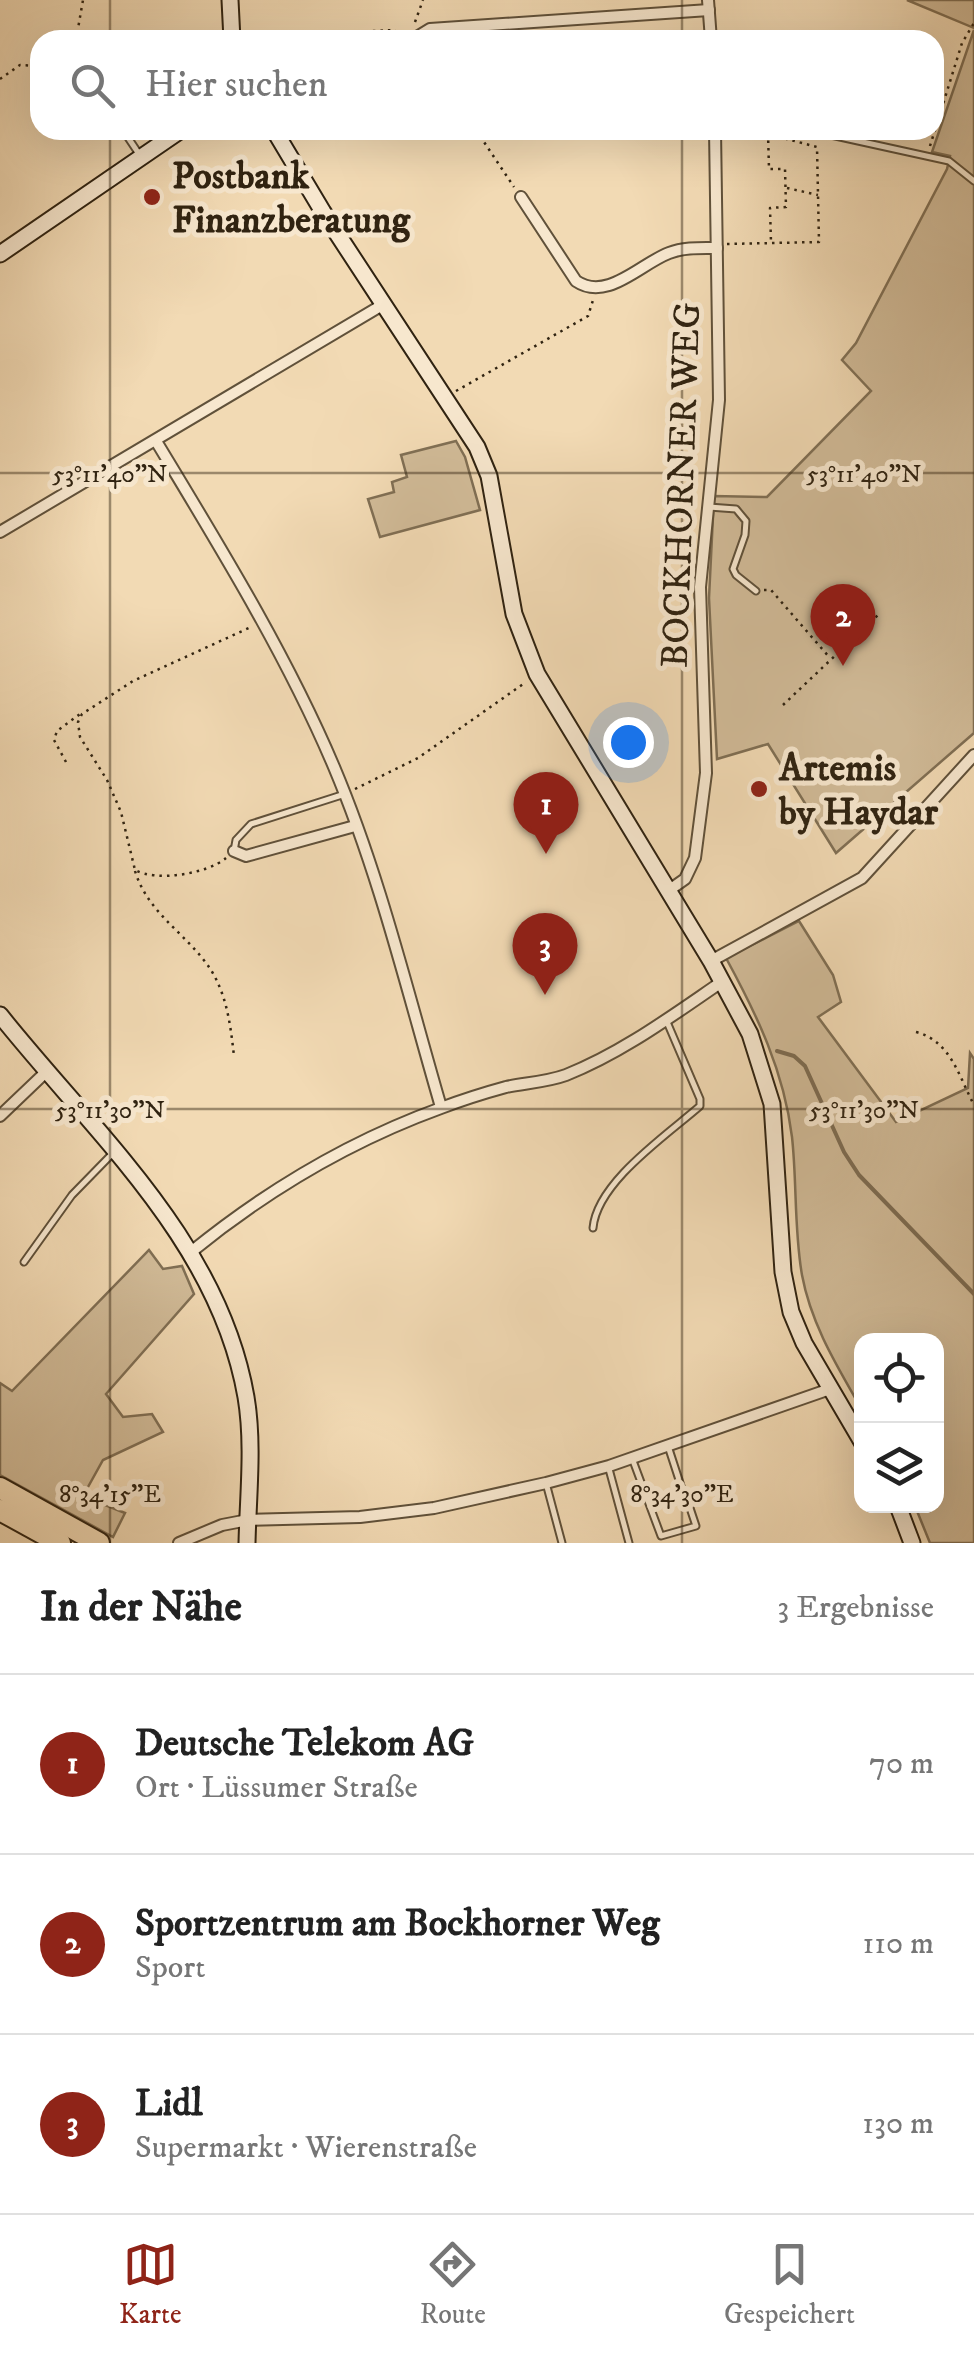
<!DOCTYPE html>
<html lang="de">
<head>
<meta charset="utf-8">
<style>
	body { margin:0; font-family:"IM FELL DW Pica",serif; background:#f2f2f2; color:#222 }
	.controls { position:absolute; right:30px; bottom:30px; display:grid; overflow:hidden; border-radius:20px; box-shadow:0 10px 40px #0002 }
	.controls button { width:90px; height:90px; display:grid; place-items:center; padding:0; border:0; border-bottom:2px solid #e0e0e0; background:#fff; color:#222; font:50px sans-serif }
	.you { position:absolute; left:628px; top:742px; width:35px; height:35px; margin:-25px; border:8px solid #fff; border-radius:50%; background:#1a73e8; box-shadow:0 0 0 15px #1a73e833 }
	.badge { display:grid; place-items:center; width:65px; height:65px; border-radius:50%; background:#8f2418; color:#fff; font-size:32px; font-weight:700 }
	.pin { position:absolute; translate:-50% -82px; filter:drop-shadow(0 2px 5px #0008) }
	.pin::after { content:''; position:absolute; top:52px; width:35px; height:30px; background:inherit; clip-path:polygon(0 0,100% 0,50% 100%) }
	.list { margin:0; padding:0; list-style:none }
	h2 { display:flex; justify-content:space-between; align-items:center; height:130px; margin:0; padding:0 40px; font-size:42px }
	h2 small { font-size:32px; font-weight:400; color:#767676 }
	.list li { display:grid; grid-template-columns:65px 1fr auto; gap:30px; align-items:center; box-sizing:border-box; height:180px; padding:0 40px; border-top:2px solid #e0e0e0 }
	.list b { display:block; font-size:38px; white-space:nowrap }
	.list p { margin:0; font-size:32px; white-space:nowrap; color:#767676 }
	.list em { font-size:32px; font-style:normal; color:#767676 }
	.icon { flex:none; width:55px; height:55px; fill:none; stroke:currentColor; stroke-width:2; stroke-linecap:round; stroke-linejoin:round }
	.map { position:relative; flex:none; width:974px; height:1543px; overflow:hidden }
	.search { position:absolute; background:#fff; box-shadow:0 10px 40px #0002; left:30px; right:30px; top:30px; height:110px; display:flex; align-items:center; gap:25px; box-sizing:border-box; padding:0 35px; border-radius:30px; color:#767676; font-size:38px }
	.sheet { height:670px; background:#fff }
	nav { display:flex; justify-content:space-around; align-items:center; box-sizing:border-box; height:140px; border-top:2px solid #e0e0e0; background:#fff; font-size:28px; color:#767676 }
	nav a { display:grid; justify-items:center; gap:5px }
	nav .on { color:#8f2418 }
	.map>svg:first-child { display:block }
	.green { fill:#d1bb98; stroke:#806f54; stroke-width:2.5 }
	.lines { fill:none; stroke-linecap:round; stroke-linejoin:round }
	.stream { stroke:#7d6c52; stroke-width:4 }
	.lane-casing { stroke:#60513a; stroke-width:9 }
	.street-casing { stroke:#60513a; stroke-width:14 }
	.secondary-casing { stroke:#302311; stroke-width:19 }
	.highway-casing { stroke:#302311; stroke-width:24 }
	.path { stroke:#302311; stroke-width:2.5; stroke-dasharray:2.5 5; stroke-linecap:butt }
	.lane { stroke:#f7e7ce; stroke-width:5 }
	.street { stroke:#f7e7ce; stroke-width:10 }
	.secondary { stroke:#f7e7ce; stroke-width:15 }
	.highway { stroke:#f2dab4; stroke-width:20 }
	.ticks { fill:none; stroke:#302311; stroke-width:2.5; stroke-opacity:0.45 }
	.poi-dot { fill:#8f2418; stroke:#f7e7ce; stroke-width:4 }
	.labels { text-anchor:middle; stroke-width:10; stroke-linejoin:round; paint-order:stroke }
	.poi-label { font-size:38px; font-weight:bold; fill:#302311; stroke:#f7e7ce; text-anchor:start }
	.street-label { font-size:38px; fill:#302311; stroke:#f7e7ce }
	.ticks-label { font-size:25px; text-anchor:middle; fill:#302311; stroke:#f7e7ce; stroke-width:10; stroke-linejoin:round; paint-order:stroke }
</style>
</head>
<body>
<div class="map">
<svg width="974" height="1543" viewBox="0 0 974 1543">
	<rect width="100%" height="100%" fill="#f2dab4"/>
	<filter id="stains"><feTurbulence type="fractalNoise" baseFrequency=".002" numOctaves="4"/><feColorMatrix values="0 0 0 0 .2 0 0 0 0 .09 0 0 0 0 .02 0 0 0 .5 -.17"/></filter>
	<radialGradient id="worn" r=".72"><stop offset=".6" stop-color="#630" stop-opacity="0"/><stop offset="1" stop-color="#630" stop-opacity=".3"/></radialGradient>
	<!-- green -->
	<g class="green">
		<polygon points="907,0 974,0 974,28"/>
		<polygon points="974,30 974,733 836,853 768,744 717,759 709,598 714,496 767,497 871,391 842,360 856,343 947,169 950,156 932,152"/>
		<polygon points="456,441 465,457 480,510 380,537 368,499 394,492 392,482 407,477 401,455"/>
		<path d="M799,921L833,975L841,1002L818,1017L896,1122L968,1088L970,1053L974,1059V1543H930L915,1506H936V1340H862L861,1408C837,1366 811,1324 802,1275C794,1230 797,1182 792,1137C784,1071 757,1015 726,958Z"/>
		<polygon points="149,1250 163,1269 182,1266 194,1294 106,1394 123,1417 152,1414 163,1432 103,1460 83,1496 125,1513 113,1537 0,1475 0,1383 12,1391"/>
	</g>
	<g class="lines">
		<!-- stream -->
		<polyline class="stream" points="777,1051 794,1056 805,1066 844,1152 859,1175 974,1294"/>
		<!-- lane casing -->
		<g class="lane-casing">
			<g id="lane">
				<polyline points="123,130 141,157"/>
				<polyline points="808,130 949,161 974,181"/>
				<polyline points="709,507 736,509 746,521 745,535 733,569 736,575 756,591"/>
				<polyline points="234,851 236,840 251,824 345,794"/>
				<path d="M593,1228C597,1182 667,1135 700,1106V1099L667,1022"/>
				<polyline points="24,1262 72,1195 113,1153"/>
				<polyline points="668,1446 681,1486"/>
				<polyline points="632,1458 661,1536 696,1526 684,1490"/>
				<polyline points="609,1469 629,1543"/>
				<polyline points="546,1483 562,1543"/>
			</g>
		</g>
		<!-- street casing -->
		<g class="street-casing">
			<g id="street">
				<polyline points="708,0 711,40"/>
				<polyline points="412,40 430,29 709,10"/>
				<path d="M521,197L576,281C607,302 640,264 669,253C684,247 701,248 717,248"/>
				<path d="M156,441C220,547 286,654 334,767C380,876 408,994 441,1107"/>
				<polyline points="0,532 384,304"/>
				<polyline points="234,851 246,856 355,826"/>
				<polyline points="668,891 685,879 695,858 706,773 700,587 719,400 715,130"/>
				<polyline points="711,961 862,878 974,755"/>
				<polyline points="0,1116 46,1072"/>
				<path d="M191,1252C266,1191 350,1141 441,1108C462,1100 484,1093 506,1087C525,1083 547,1082 566,1075C622,1053 673,1015 723,981"/>
				<polyline points="179,1543 222,1525 248,1520 360,1517 434,1508 546,1483 609,1466 830,1389"/>
			</g>
		</g>
		<!-- secondary casing -->
		<g class="secondary-casing">
			<g id="secondary">
				<polyline points="230,0 232,40"/>
				<polyline points="274,130 323,212 477,447 489,476 514,614 537,674 711,961 750,1034 772,1104 783,1272 791,1312 804,1343 862,1442"/>
				<polyline points="0,254 181,130"/>
				<path d="M0,1015C94,1133 219,1241 246,1397C254,1444 248,1496 247,1543"/>
				<polyline points="898,1506 912,1543"/>
			</g>
		</g>
		<!-- highway casing -->
		<g class="highway-casing">
			<g id="highway">
				<polyline points="0,1488 99,1543"/>
				<polyline points="0,1510 60,1543"/>
			</g>
		</g>
		<!-- path -->
		<g class="path">
			<polyline points="415,22 423,0"/>
			<polyline points="76,40 83,0"/>
			<polyline points="269,40 277,36 394,30 400,34"/>
			<polyline points="0,79 20,65 40,66"/>
			<polyline points="476,130 514,187"/>
			<polyline points="768,133 769,169 785,169 786,207 770,208 771,242"/>
			<polyline points="930,146 962,43 974,23"/>
			<polyline points="787,188 818,195"/>
			<polyline points="727,244 819,242 817,147 753,130"/>
			<polyline points="456,391 588,316 594,297"/>
			<polyline points="764,590 771,590 830,658"/>
			<polyline points="783,705 879,614"/>
			<polyline points="66,762 54,740 57,731 80,714"/>
			<polyline points="355,789 418,758 526,682"/>
			<path d="M226,858C207,874 156,882 135,870L121,812L107,780L80,737L78,722L82,714L133,681L251,627"/>
			<path d="M135,871C147,910 179,929 203,959C226,987 230,1021 234,1056"/>
			<path d="M916,1032C951,1041 959,1077 974,1105"/>
		</g>
		<!-- lane -->
		<use href="#lane" class="lane"/>
		<!-- street -->
		<use href="#street" class="street"/>
		<!-- secondary -->
		<use href="#secondary" class="secondary"/>
		<!-- highway -->
		<use href="#highway" class="highway"/>
	</g>
	<!-- ticks -->
	<path class="ticks" d="M110,0V40M682,0V40M110,130V1543M682,130V1543M0,473H974M0,1109H974"/>
	<!-- markers -->
	<g class="poi-dot">
		<circle cx="152" cy="197" r="10"/>
		<circle cx="759" cy="789" r="10"/>
	</g>
	<g class="labels">
		<!-- poi labels -->
		<g class="poi-label">
			<text x="172" y="188">Postbank<tspan x="172" dy="44">Finanzberatung</tspan></text>
			<text x="779" y="780">Artemis<tspan x="779" dy="44">by Haydar</tspan></text>
		</g>
		<!-- street labels -->
		<g class="street-label">
			<text transform="translate(680 485) rotate(-88)" y="13">BOCKHORNER WEG</text>
		</g>
	</g>
	<g class="ticks-label">
		<text x="110" y="482">53°11'40"N</text>
		<text x="864" y="482">53°11'40"N</text>
		<text x="110" y="1118">53°11'30"N</text>
		<text x="864" y="1118">53°11'30"N</text>
		<text x="110" y="1502">8°34'15"E</text>
		<text x="682" y="1502">8°34'30"E</text>
	</g>
	<rect width="100%" height="100%" filter="url(#stains)"/>
	<rect width="100%" height="100%" fill="url(#worn)"/>
</svg>
<div class="controls">
<button><svg class="icon" aria-label="locate" viewBox="0 0 24 24"><circle cx="12" cy="12" r="6"/><path d="M12 2v4M12 18v4M2 12h4M18 12h4"/></svg></button>
<button><svg class="icon" aria-label="layers" viewBox="0 0 24 24"><path d="M12 4l9 5-9 5-9-5zM3 14l9 5 9-5"/></svg></button>
</div>
<div class="you"></div>
<div class="pin badge" style="left:546px;top:854px">1</div>
<div class="pin badge" style="left:843px;top:666px">2</div>
<div class="pin badge" style="left:545px;top:995px">3</div>
<div class="search"><svg class="icon" aria-label="search" viewBox="0 0 24 24"><circle cx="10" cy="10" r="6"/><path d="M15 15l6 6"/></svg>Hier suchen</div>
</div>
<section class="sheet">
<h2>In der Nähe<small>3 Ergebnisse</small></h2>
<ul class="list">
<li><span class="badge">1</span><div><b>Deutsche Telekom AG</b><p>Ort · Lüssumer Straße</p></div><em>70 m</em></li>
<li><span class="badge">2</span><div><b>Sportzentrum am Bockhorner Weg</b><p>Sport</p></div><em>110 m</em></li>
<li><span class="badge">3</span><div><b>Lidl</b><p>Supermarkt · Wierenstraße</p></div><em>130 m</em></li>
</ul>
</section>
<nav>
<a class="on"><svg class="icon" aria-label="map" viewBox="0 0 24 24"><path d="M3 6l6-2 6 2 6-2v14l-6 2-6-2-6 2zM9 4v14M15 6v14"/></svg>Karte</a>
<a><svg class="icon" aria-label="directions" viewBox="0 0 24 24"><path d="M12 3l9 9-9 9-9-9zM9 14v-3h6M13 9l2 2-2 2"/></svg>Route</a>
<a><svg class="icon" aria-label="saved" viewBox="0 0 24 24"><path d="M7 4h10v16l-5-4-5 4z"/></svg>Gespeichert</a>
</nav>
</body>
</html>
